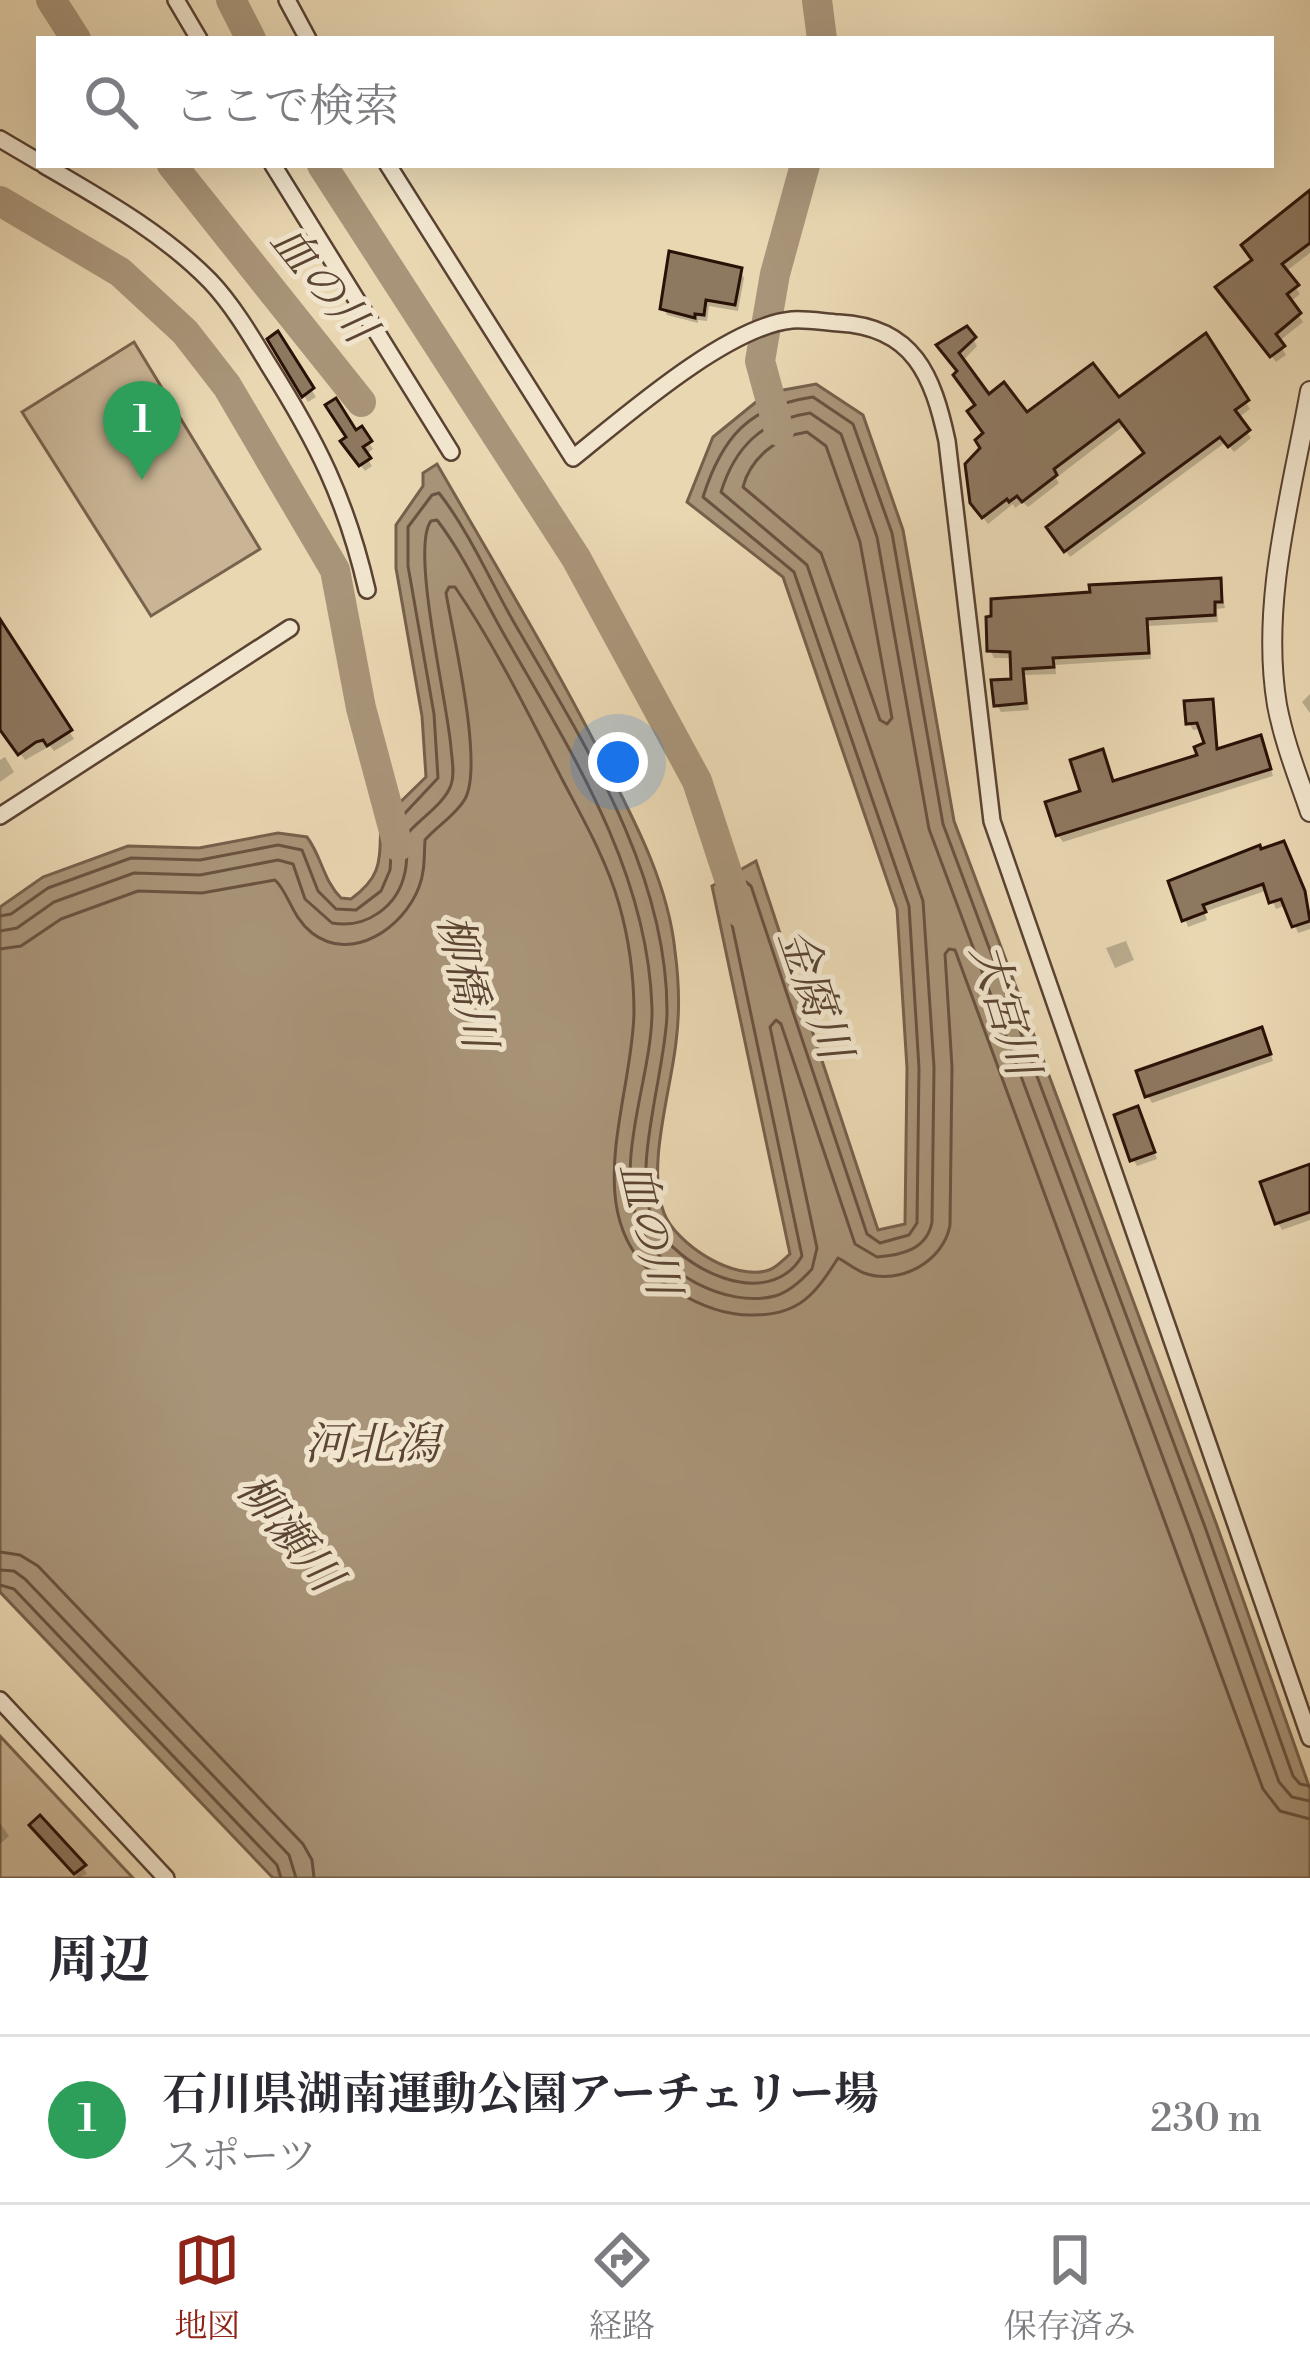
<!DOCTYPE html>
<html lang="ja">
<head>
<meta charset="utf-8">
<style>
	body { margin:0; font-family:"Libre Bodoni","Noto Serif JP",serif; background:#f2f2f3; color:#2b2b33 }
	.you { position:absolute; left:618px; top:762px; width:42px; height:42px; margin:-30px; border:9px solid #fff; border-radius:50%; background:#1a73e8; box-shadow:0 0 0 18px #1a73e833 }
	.badge { display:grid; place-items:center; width:78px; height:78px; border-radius:50%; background:#8f2418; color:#fff; font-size:39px; font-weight:700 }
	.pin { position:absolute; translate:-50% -99px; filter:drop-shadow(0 3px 6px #0008) }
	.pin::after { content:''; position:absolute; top:63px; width:42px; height:36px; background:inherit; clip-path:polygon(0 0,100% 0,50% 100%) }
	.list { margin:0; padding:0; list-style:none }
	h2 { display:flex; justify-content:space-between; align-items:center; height:156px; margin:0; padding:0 48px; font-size:51px }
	h2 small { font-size:39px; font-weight:400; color:#7c7c81 }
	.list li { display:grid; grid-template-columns:78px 1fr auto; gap:36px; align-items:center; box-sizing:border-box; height:168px; padding:0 48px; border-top:3px solid #e1e1e2 }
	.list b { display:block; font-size:45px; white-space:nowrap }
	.list p { margin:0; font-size:39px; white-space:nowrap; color:#7c7c81 }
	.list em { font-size:39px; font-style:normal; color:#7c7c81 }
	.icon { flex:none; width:66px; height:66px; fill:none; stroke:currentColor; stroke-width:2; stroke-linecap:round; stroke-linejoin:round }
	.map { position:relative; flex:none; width:1310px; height:1878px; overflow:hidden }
	.search { position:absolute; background:#fff; box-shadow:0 12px 48px #0002; left:36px; right:36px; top:36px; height:132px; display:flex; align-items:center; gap:30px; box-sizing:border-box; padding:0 42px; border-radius:0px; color:#7c7c81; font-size:45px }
	.sheet { height:324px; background:#fff }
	nav { display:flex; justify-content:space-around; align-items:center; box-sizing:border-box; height:168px; border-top:3px solid #e1e1e2; background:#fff; font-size:33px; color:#7c7c81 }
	nav a { display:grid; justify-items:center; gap:6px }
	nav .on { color:#8f2418 }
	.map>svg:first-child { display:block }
	.green { fill:#c9b595; stroke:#7a634e; stroke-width:3 }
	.water { fill:#a89478; stroke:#76604b; stroke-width:3 }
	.shadow { fill:#0003 }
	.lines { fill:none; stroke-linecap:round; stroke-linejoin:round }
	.shore { stroke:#695240; stroke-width:3 }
	.river { stroke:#a89478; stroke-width:30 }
	.building { fill:#8d7860; stroke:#2a1107; stroke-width:3 }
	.minor-casing { stroke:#5a4232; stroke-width:20 }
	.tertiary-casing { stroke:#5a4232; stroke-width:22 }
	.minor { stroke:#f1e5cd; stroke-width:15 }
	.tertiary { stroke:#f1e5cd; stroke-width:18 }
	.labels { text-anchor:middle; stroke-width:10; stroke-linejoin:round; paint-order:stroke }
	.water-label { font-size:45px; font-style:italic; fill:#5c4534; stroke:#f1e5cd }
</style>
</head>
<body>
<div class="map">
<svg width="1310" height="1878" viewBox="0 0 1310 1878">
	<rect width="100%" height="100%" fill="#e9d7b2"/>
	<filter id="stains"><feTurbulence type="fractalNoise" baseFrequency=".00167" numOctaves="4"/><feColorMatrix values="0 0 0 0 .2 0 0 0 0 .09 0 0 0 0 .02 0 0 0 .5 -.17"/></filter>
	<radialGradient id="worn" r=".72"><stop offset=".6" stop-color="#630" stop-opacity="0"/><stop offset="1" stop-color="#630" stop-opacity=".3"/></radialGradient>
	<!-- green -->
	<g class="green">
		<polygon points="134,342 260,549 151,616 22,412"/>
		<polygon points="0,1736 133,1878 0,1878"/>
	</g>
	<!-- water -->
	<path class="water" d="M816,384L863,415L903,530L954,821L1216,1523L1310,1789V1878H273L0,1592V907L43,877L128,846L199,848L278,833L307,837C322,857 323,880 341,898L351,899C384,875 379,859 381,821L426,777L422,716L396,568V525L423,486V473L437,464C493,561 551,657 602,757C633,818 668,882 675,951C679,981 680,1012 676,1042C671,1090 646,1168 664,1213C676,1244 734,1282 769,1270C776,1268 785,1258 790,1254L712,886L756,861L878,1230L905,1224L907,1068L897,909L783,577L687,502L713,437L767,393Z"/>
	<!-- shadow -->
	<g class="shadow">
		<polygon points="1310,194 1310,253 1285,272 1300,294 1290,302 1303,322 1278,342 1286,355 1276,362 1223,295"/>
		<polygon points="740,270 744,278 738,311 709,306 707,321 698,320 698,323 667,315 663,308"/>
		<polygon points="277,336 316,397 308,402 271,340"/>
		<polygon points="1206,338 1250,409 1237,419 1251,438 1234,452 1226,442 1070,557 1054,535 1147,455 1125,425 1056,478 1059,483 1028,507 1023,502 1015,508 1013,504 988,524 978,511 986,435 978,406 944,353 973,339 977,346 962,362 989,398 1027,416 1119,402"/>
		<polygon points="361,431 373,449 365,455 372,466 365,471 348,449"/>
		<polygon points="1219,581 1225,608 1217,609 1218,622 1149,626 1151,659 1055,665 1056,674 1025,675 1029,710 1001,712 997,705 1015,681 1013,658 994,658 990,650"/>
		<polygon points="2,628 74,739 54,751 50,746 25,760 0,726"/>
		<polygon points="1310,694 1310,713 1302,702"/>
		<polygon points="1211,702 1215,710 1218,751 1264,746 1273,776 1063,842 1058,835 1084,793 1201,757 1207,745 1203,729 1193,730 1189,723"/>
		<polygon points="5,757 14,772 0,782 0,760"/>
		<polygon points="1287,852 1310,915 1310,929 1298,933 1287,905 1276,909 1268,890 1204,912 1207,920 1188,927 1172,883"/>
		<polygon points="1126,941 1134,960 1115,968 1106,948"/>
		<polygon points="1265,1037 1273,1061 1152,1103 1148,1096 1140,1073"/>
		<polygon points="1141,1116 1157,1159 1137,1166 1133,1159"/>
		<polygon points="1310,1168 1310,1220 1282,1230 1278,1223"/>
		<polygon points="0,1823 9,1836 0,1844"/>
		<polygon points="37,1833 83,1867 87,1874 78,1878"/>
	</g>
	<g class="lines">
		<!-- shore -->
		<g class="shore">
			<path d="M807,432L826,446L860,542L892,718L887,724L880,720L821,553L743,487C750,459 777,436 807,432Z"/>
			<path d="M0,916L11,914L48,888L131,858L200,860L278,845L302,850L318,891L336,909L356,910L381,891L390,870L393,826L438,778L434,714L408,566V527L432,495L439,493C468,530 489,578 512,619C581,739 668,870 667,1013C666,1070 631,1169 653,1220C675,1268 768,1314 802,1256L726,896L729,890L746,882L751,886L867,1234L880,1243L909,1235L917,1223L919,1068L909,906L794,572L703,497C722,437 749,406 813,397L853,424L892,533L943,824L1205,1527L1293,1776L1300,1784L1310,1786"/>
			<path d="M0,931L17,928L54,902L134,873L200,875L278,860L293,864L305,899L332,923C366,929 398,907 405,872C408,860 406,845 408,833C420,819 445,803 451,785C455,774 452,760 451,748C448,705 410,548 431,521L437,520C464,555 484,600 506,638C572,753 648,872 652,1008C653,1077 613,1157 639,1225C657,1271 726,1309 775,1296C789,1292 803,1279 812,1269L817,1248L770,1027L776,1020L781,1024L855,1244L877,1257C903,1255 927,1249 932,1222L934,1067L923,901L807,565L721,492C735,447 762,420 810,413L841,434L877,537L929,829L1191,1533L1279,1782L1292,1797L1310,1801"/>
			<path d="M0,949L21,946L61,919L138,891L202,893L275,880C289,893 291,916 312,933C352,964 404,927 419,887C425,872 424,856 425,840C437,826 456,815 465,799C484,765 453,635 446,593L449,587H455C496,647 529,715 562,779C583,819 607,861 619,904C629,939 634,976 634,1013C632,1107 570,1229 676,1291C699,1305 726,1316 754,1315C800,1315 816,1293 838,1258C846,1262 854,1269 864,1273C900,1286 944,1261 950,1225L952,1067L945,954L949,949L955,950L1263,1789L1280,1811L1310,1819"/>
			<polyline points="0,1552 20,1555 38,1566 303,1844 312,1860 314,1878"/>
			<polyline points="0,1570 14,1571 25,1579 289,1855 296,1878"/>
			<polyline points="0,1585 14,1589 277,1865 281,1878"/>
		</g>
		<!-- river -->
		<g class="river">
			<polyline points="51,0 76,39"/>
			<polyline points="231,0 251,39"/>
			<polyline points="817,0 822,39"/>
			<polyline points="172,165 361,402"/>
			<polyline points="322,165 576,558 697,781 740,912"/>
			<polyline points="0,201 120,272 185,332 227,386 335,570 361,708 398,846"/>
			<polyline points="779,431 760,361 775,274 805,165"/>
		</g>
	</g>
	<!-- building -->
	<g class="building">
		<polygon points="1310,190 1310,243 1282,264 1299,285 1287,294 1301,313 1276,334 1285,346 1270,357 1215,287 1252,260 1241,245"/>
		<polygon points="669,251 742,268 735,305 706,300 704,315 695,314 695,318 660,309"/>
		<polygon points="967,326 976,337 959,353 989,394 1004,382 1027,412 1093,363 1119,397 1206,333 1249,400 1235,410 1250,430 1228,447 1220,437 1064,552 1046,527 1144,453 1119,420 1054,469 1057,475 1022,502 1017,496 1009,502 1007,499 982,518 970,503 965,464 980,448 975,440 983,433 967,411 975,405 953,375 957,371 936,345"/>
		<polygon points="278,331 314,388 302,397 267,339"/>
		<polygon points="336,398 356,430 362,426 372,441 363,447 371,458 359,466 340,441 346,437 325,405"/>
		<polygon points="1221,578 1222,602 1215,602 1215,615 1147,619 1149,653 1053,658 1054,667 1023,669 1026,703 994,706 991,680 1011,679 1010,652 987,651 986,617 991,616 991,599 1090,592 1089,585"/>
		<polygon points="0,619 72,730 47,746 43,740 36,742 18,755 0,730"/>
		<polygon points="1213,699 1217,749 1261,735 1271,769 1056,836 1045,802 1080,791 1070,760 1103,749 1113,781 1197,755 1194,747 1204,743 1197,723 1186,724 1184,701"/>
		<polygon points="1284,841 1305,891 1310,921 1292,927 1281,899 1269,903 1263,884 1203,905 1206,912 1182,921 1168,881 1260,845 1261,849"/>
		<polygon points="1262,1027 1271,1054 1145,1097 1136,1071"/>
		<polygon points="1138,1106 1155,1152 1130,1161 1114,1115"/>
		<polygon points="1310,1164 1310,1212 1275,1224 1260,1182"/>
		<polygon points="40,1815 86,1865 74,1874 29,1825"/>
	</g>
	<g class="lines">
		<!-- minor casing -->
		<g class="minor-casing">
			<g id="minor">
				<polyline points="176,0 199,39"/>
				<polyline points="287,0 308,39"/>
				<polyline points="0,139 39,162"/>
				<path d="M44,165C102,199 162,232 210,281C232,304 251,336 268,364C317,442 346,499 367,590"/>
				<polyline points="273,165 451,452"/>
				<path d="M388,165L573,458C623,418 727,326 792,320C807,319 824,322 839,323C914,327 933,376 947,441L992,821L1310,1738"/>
				<polyline points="0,816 290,628"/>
				<polyline points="0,1700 166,1878"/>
			</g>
		</g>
		<!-- tertiary casing -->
		<g class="tertiary-casing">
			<path id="tertiary" d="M1310,391C1292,492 1260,602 1277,705C1284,742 1298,777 1310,812"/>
		</g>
		<!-- minor -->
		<use href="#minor" class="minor"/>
		<!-- tertiary -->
		<use href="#tertiary" class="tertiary"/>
	</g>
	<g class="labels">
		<!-- water labels -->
		<g class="water-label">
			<text transform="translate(324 283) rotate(51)" y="16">血の川</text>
			<text transform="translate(468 981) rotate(78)" y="16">柳橋川</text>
			<text transform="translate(816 993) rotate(71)" y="16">金腐川</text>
			<text transform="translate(1006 1009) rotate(73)" y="16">大宮川</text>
			<text transform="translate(651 1228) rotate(77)" y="16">血の川</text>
			<text x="372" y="1459">河北潟</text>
			<text transform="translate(290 1532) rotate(51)" y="16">柳瀬川</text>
		</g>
	</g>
	<rect width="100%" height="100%" filter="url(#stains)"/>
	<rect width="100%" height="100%" fill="url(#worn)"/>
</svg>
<div class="you"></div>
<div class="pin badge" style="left:142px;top:480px;background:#2e9e5b">1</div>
<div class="search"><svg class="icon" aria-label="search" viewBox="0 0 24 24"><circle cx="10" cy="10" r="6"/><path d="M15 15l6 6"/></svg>ここで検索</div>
</div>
<section class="sheet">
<h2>周辺<small></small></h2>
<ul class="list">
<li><span class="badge" style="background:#2e9e5b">1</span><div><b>石川県湖南運動公園アーチェリー場</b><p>スポーツ</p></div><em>230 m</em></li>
</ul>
</section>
<nav>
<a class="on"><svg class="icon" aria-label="map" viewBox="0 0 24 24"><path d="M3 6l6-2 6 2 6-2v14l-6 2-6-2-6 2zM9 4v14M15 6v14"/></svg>地図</a>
<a><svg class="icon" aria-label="directions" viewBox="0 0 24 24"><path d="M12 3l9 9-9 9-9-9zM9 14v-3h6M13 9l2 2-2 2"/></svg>経路</a>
<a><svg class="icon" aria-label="saved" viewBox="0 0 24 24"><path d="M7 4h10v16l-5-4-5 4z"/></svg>保存済み</a>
</nav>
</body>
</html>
